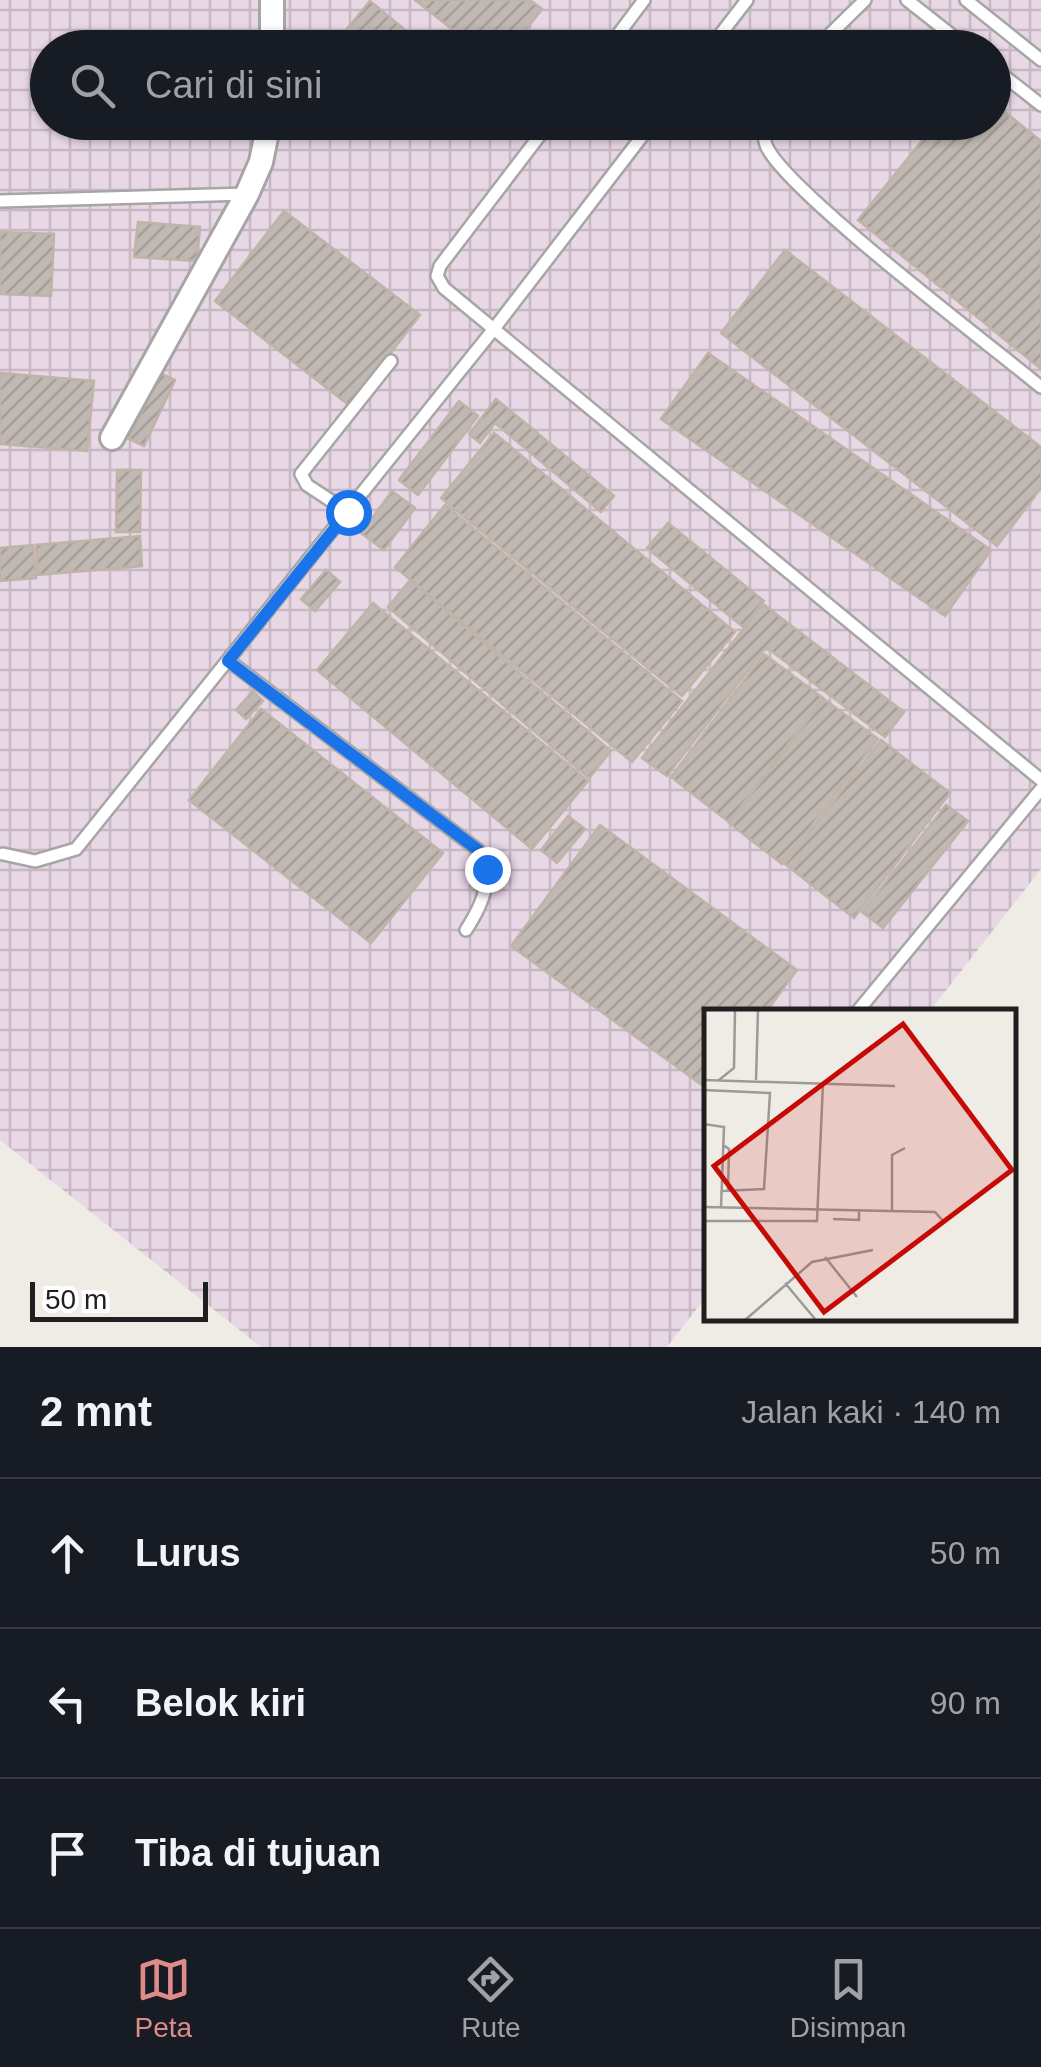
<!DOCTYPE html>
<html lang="id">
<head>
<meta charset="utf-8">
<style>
	body { margin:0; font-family:Arial,sans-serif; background:#20242c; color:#f1f3f6 }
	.scale { position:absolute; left:30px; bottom:25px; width:178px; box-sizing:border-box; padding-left:10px; border:5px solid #1f1f1f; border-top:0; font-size:28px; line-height:35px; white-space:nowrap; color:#1f1f1f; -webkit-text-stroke:8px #fff; paint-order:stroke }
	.stop { position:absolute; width:30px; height:30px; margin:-22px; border:8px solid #1a73e8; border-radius:50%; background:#fff }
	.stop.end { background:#1a73e8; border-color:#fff; box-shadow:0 2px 10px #0008 }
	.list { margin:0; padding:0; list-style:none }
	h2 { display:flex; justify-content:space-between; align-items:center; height:130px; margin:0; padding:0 40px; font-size:42px }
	h2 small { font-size:32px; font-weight:400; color:#9ea1a6 }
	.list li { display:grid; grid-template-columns:65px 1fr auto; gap:30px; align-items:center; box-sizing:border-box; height:150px; padding:0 40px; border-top:2px solid #363941 }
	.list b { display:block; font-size:38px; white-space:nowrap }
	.list em { font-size:32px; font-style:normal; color:#9ea1a6 }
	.icon { flex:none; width:55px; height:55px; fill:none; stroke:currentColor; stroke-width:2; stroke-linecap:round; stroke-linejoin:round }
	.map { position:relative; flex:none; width:1041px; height:1347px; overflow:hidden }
	.search { position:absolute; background:#171b24; box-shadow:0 2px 8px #0004; left:30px; right:30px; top:30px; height:110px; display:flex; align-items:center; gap:25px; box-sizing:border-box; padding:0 35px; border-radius:55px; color:#9ea1a6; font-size:38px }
	.sheet { height:580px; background:#171b24 }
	nav { display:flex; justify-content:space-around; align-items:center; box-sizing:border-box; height:140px; border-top:2px solid #363941; background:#171b24; font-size:28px; color:#9ea1a6 }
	nav a { display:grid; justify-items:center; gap:5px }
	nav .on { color:#de8b8a }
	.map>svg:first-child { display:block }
	.industrial { fill:url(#industrial-grid); fill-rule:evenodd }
	.building { fill:url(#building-hatch); stroke:#c0b3a8; stroke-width:2.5 }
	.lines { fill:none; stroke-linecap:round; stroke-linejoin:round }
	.lane-casing { stroke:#a6a6a6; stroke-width:16 }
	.street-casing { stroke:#a6a6a6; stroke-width:28 }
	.lane { stroke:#fff; stroke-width:11 }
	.street { stroke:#fff; stroke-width:22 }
	.route { stroke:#1a73e8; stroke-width:12 }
	.inset-road { fill:none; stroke:#9c9a96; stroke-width:2.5 }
	.view { fill:#c60b07; fill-opacity:0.15; stroke:#c60b07; stroke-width:5 }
	.inset-edge { fill:none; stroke:#1f1f1f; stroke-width:5 }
</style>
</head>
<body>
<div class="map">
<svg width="1041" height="1347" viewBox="0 0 1041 1347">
	<defs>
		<pattern id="industrial-grid" width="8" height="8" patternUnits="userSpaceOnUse" patternTransform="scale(2.5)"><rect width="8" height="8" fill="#e8d7e5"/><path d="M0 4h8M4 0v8" fill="none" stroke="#c7b8c4"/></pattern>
		<pattern id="building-hatch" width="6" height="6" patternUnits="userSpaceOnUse" patternTransform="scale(2.5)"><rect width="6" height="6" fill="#c0b8b2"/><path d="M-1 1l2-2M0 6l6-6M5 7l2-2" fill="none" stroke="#a59e99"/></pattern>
	</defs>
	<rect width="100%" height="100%" fill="#efece5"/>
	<!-- industrial -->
	<path class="industrial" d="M0,0H1041V869L929,1012H706V1297L667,1347H261L0,1140ZM48,48H994V122H48Z"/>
	<!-- building -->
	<g class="building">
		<polygon points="415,0 530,0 542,9 512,48 476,48"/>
		<polygon points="370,1 427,48 355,48 341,36"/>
		<polygon points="994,103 1041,141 1041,369 858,220 937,122 994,122"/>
		<polygon points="284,211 420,315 350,406 215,301"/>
		<polygon points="138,222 200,227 197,261 134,257"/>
		<polygon points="0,232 54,234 51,296 0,294"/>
		<polygon points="785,250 1041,447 1041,488 997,546 721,333"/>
		<polygon points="708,353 991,550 945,616 661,419"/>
		<polygon points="0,373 94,381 87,451 0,444"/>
		<polygon points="160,373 175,380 144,446 129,439"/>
		<polygon points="496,399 614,496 601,512 495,423 480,443 469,434"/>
		<polygon points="459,401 478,416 418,495 399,480"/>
		<polygon points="494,433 735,632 682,696 441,498"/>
		<polygon points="117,470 141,470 140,532 116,532"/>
		<polygon points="392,491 415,508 384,550 361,533"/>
		<polygon points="445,505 682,701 632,762 395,567"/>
		<polygon points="668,523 764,601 743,627 647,548"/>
		<polygon points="140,536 142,566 38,575 36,545"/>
		<polygon points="33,545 36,578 0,581 0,548"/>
		<polygon points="326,570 340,582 315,611 301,599"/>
		<polygon points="410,580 611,751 589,778 388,607"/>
		<polygon points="373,603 588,781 532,849 317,670"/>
		<polygon points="763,604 904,712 885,737 766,647 667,776 642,758"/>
		<polygon points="764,654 823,698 729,822 671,777"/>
		<polygon points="253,691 263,701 246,719 236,710"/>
		<polygon points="824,699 878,739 782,864 729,823"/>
		<polygon points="261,709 443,853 371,943 189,800"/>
		<polygon points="881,740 950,793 854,918 785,864"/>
		<polygon points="946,805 968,821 883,928 862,912"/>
		<polygon points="568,816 585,829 557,863 541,850"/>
		<polygon points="600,825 797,970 766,1012 706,1012 706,1088 511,946"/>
	</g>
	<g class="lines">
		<!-- lane casing -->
		<g class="lane-casing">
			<g id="lane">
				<polyline points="907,0 968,48"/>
				<polyline points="966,0 1041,60"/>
				<polyline points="608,48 644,0"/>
				<polyline points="710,48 747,0"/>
				<polyline points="816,48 865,0"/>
				<polyline points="994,68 1041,105"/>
				<polyline points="550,122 440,266 437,276 444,288 1041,780"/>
				<path d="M767,122C765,130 763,137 766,145C782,188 994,348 1041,387"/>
				<polyline points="0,201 247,194"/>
				<polyline points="348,512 307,485 301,474 391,361"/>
				<path d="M229,661L478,850C493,881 484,902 466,930"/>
				<polyline points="3,854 35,861 76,849 493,330 653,122"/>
				<polyline points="857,1012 1041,789"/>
			</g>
		</g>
		<!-- street casing -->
		<g class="street-casing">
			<g id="street">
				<polyline points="272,48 272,0"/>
				<polyline points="112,438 247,194 261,162 269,122"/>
			</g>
		</g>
		<!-- lane -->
		<use href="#lane" class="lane"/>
		<!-- street -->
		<use href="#street" class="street"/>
	</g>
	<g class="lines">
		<!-- route -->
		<polyline class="route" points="348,512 228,661 478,850 487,869"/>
	</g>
	<!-- overview -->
	<g transform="translate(704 1009)">
		<rect width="312" height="312" fill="#efece5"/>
		<path class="inset-road" d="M0,71L191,77M15,71L30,59L31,1M52,71L54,1M0,81L66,84L60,180L18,182M0,115L20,118L17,198M19,136L25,140L24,181M0,198L231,203L239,212M188,201V146L201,139M129,210L155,211V200M0,212H113L119,74M121,248L153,288M81,274L111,310M41,311L108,253L169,241"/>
		<path class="view" d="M199,15L308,161L120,303L10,157Z"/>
		<rect width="312" height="312" class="inset-edge"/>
	</g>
</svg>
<div class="scale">50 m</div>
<div class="stop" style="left:348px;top:512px"></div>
<div class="stop end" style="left:487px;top:869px"></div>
<div class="search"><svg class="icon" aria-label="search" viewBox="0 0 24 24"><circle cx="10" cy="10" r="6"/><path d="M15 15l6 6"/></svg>Cari di sini</div>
</div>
<section class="sheet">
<h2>2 mnt<small>Jalan kaki · 140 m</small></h2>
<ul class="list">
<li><svg class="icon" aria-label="ahead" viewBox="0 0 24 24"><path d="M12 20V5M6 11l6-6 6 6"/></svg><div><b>Lurus</b></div><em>50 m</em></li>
<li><svg class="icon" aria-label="left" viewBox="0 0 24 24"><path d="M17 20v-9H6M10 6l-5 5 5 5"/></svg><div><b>Belok kiri</b></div><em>90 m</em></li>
<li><svg class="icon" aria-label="arrive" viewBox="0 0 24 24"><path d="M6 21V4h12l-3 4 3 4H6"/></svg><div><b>Tiba di tujuan</b></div></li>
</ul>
</section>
<nav>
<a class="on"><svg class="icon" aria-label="map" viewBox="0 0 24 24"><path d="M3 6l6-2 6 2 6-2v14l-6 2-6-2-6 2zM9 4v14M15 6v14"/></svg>Peta</a>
<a><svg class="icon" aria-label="directions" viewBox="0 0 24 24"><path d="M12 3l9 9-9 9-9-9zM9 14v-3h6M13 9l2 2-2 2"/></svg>Rute</a>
<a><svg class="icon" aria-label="saved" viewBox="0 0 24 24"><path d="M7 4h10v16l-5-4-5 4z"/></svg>Disimpan</a>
</nav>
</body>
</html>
